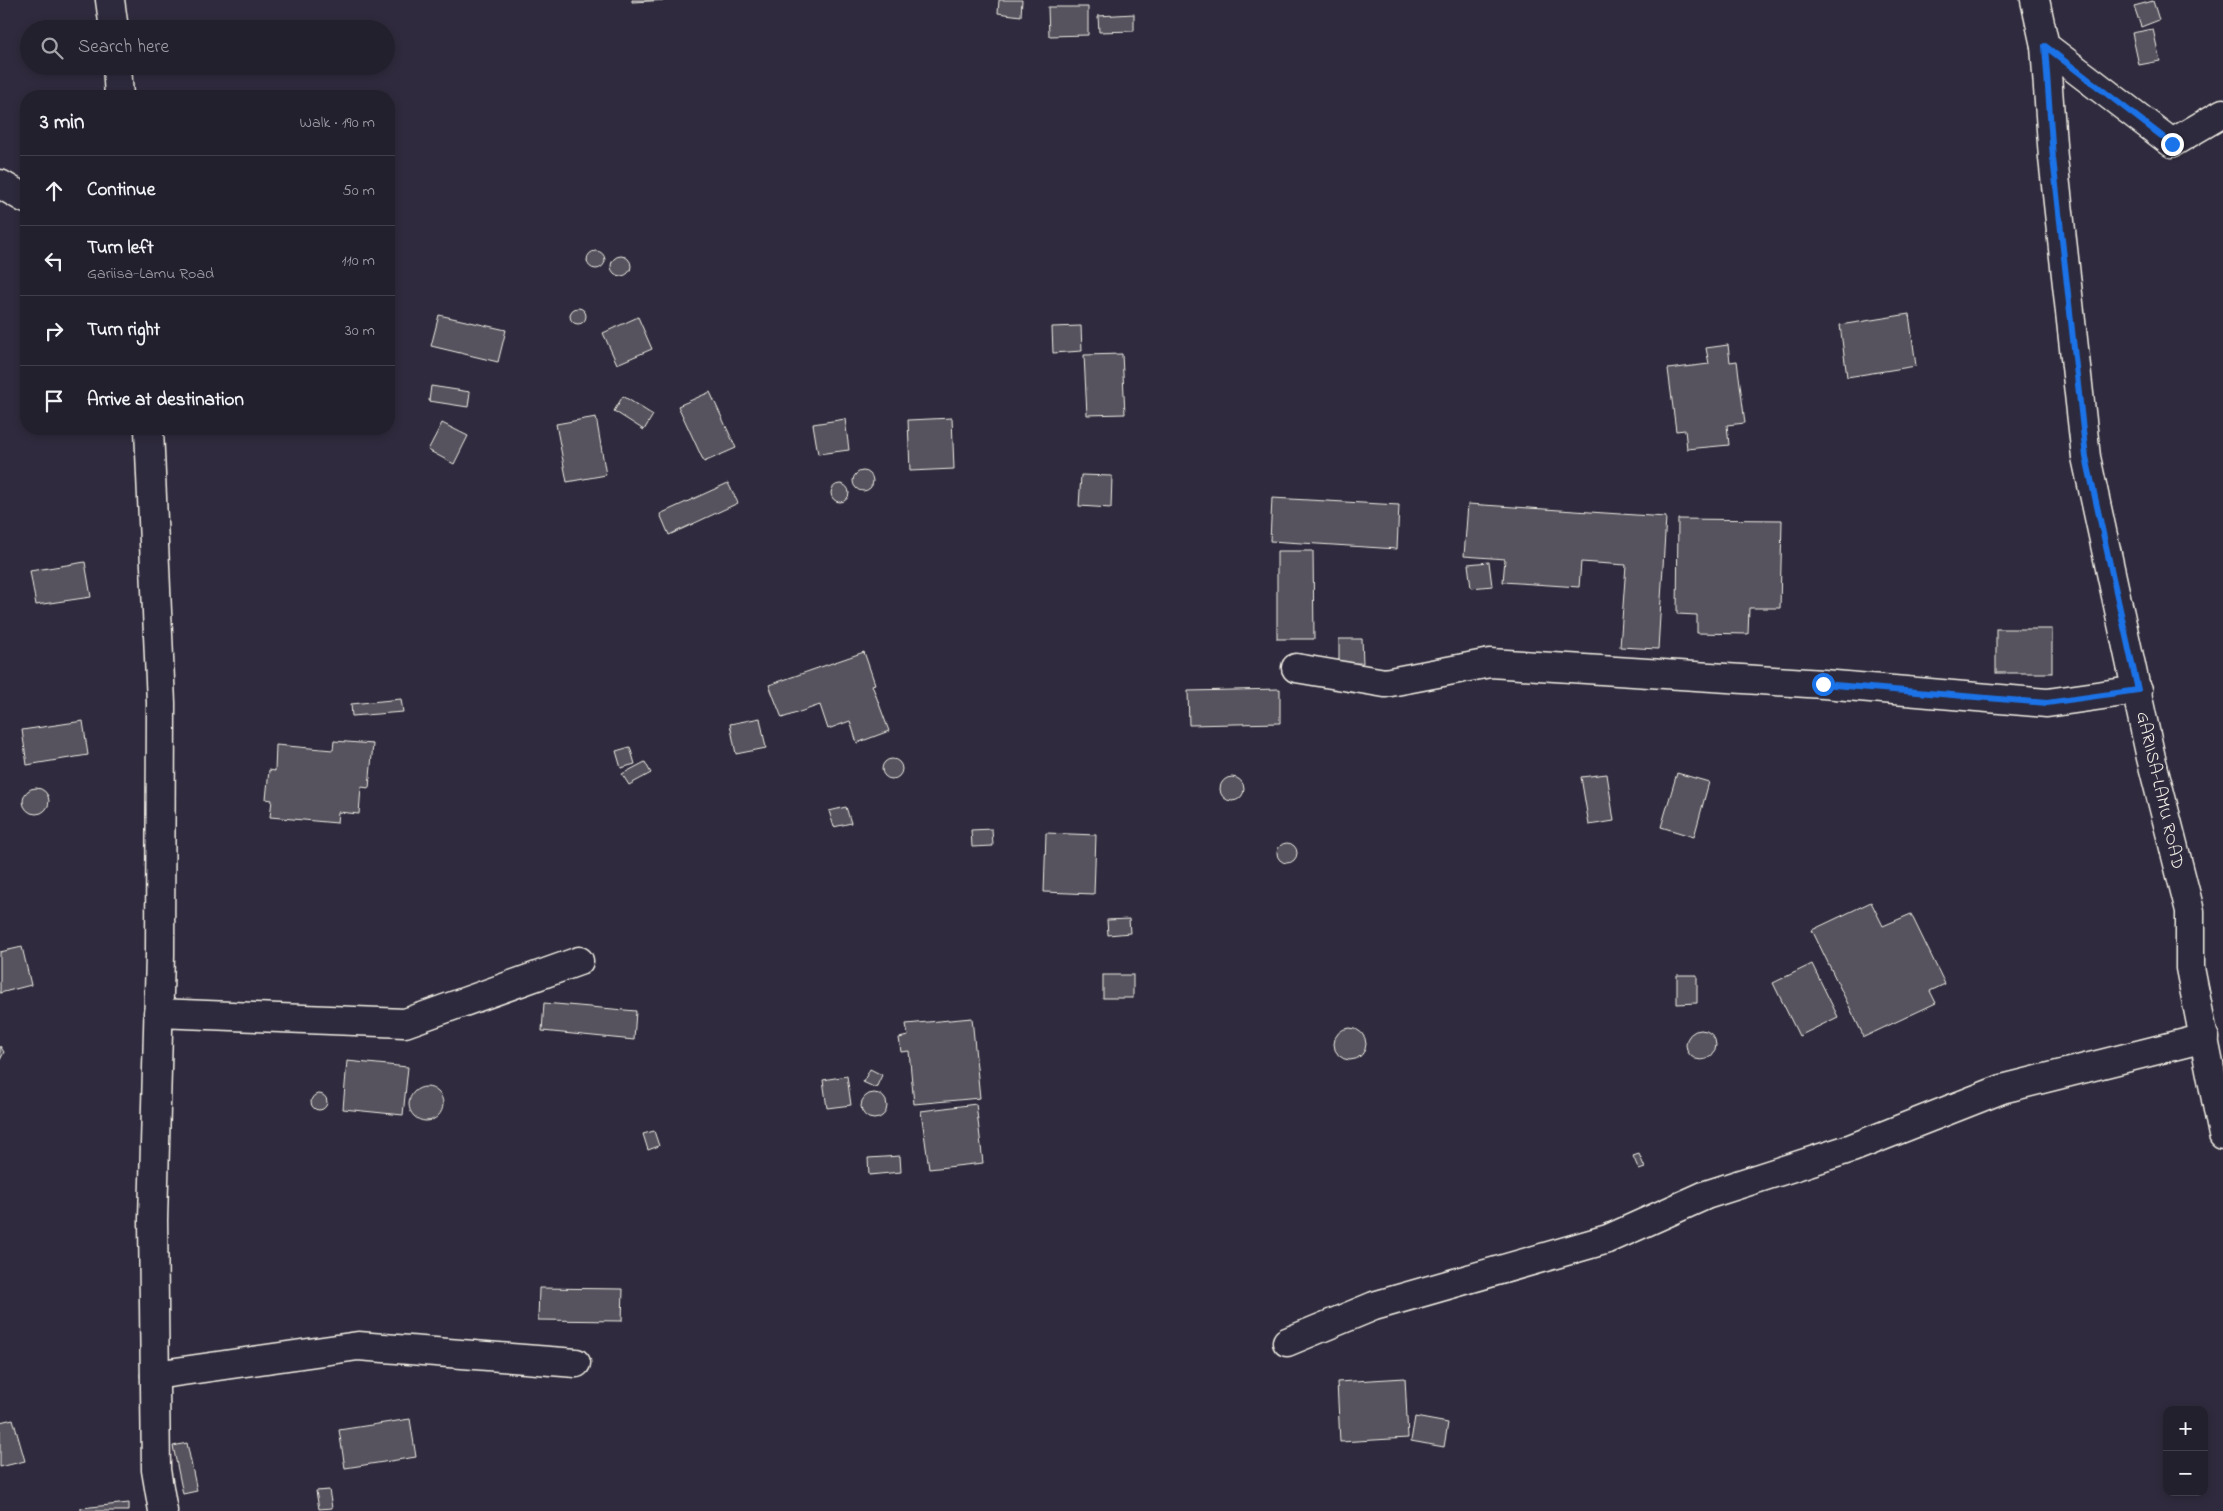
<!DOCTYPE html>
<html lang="en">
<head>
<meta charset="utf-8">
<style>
	body { margin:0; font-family:"Indie Flower",sans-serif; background:#2b2836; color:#f1f3f6 }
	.controls { position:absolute; right:15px; bottom:15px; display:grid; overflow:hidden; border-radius:10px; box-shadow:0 2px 8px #0003 }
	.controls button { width:45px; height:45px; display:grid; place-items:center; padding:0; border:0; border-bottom:1px solid #403e4a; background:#23202e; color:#f1f3f6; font:25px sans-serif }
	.stop { position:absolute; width:15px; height:15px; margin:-11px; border:4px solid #1a73e8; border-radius:50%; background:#fff }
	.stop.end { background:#1a73e8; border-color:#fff; box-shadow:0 1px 5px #0008 }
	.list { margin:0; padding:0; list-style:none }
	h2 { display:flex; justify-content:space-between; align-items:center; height:65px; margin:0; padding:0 20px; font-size:21px }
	h2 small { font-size:16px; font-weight:400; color:#a3a3aa }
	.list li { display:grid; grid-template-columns:32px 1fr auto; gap:15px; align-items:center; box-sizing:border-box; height:70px; padding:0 20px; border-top:1px solid #403e4a }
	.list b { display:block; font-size:19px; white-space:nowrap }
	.list p { margin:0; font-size:16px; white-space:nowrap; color:#a3a3aa }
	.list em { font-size:16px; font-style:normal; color:#a3a3aa }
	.icon { flex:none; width:28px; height:28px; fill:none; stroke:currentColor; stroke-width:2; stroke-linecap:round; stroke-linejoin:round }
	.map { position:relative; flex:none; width:2223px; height:1511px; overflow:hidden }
	.search { position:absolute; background:#23202e; box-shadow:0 2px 8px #0003; left:20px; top:20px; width:375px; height:55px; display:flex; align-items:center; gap:12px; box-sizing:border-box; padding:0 18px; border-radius:28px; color:#a3a3aa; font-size:19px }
	.panel { position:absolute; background:#23202e; box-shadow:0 2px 8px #0003; left:20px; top:90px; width:375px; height:345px; border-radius:20px }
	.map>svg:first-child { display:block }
	.building { fill:#56525f; stroke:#f4f1e8 }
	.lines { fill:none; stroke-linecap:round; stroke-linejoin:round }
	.minor-casing { stroke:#f4f1e8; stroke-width:31 }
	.tertiary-casing { stroke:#f4f1e8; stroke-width:31 }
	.minor { stroke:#2f2a3d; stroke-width:28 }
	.tertiary { stroke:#2f2a3d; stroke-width:28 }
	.route { stroke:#1a73e8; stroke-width:6 }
	.labels { text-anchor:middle; stroke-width:5; stroke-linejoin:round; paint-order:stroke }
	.street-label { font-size:18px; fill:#f4f1e8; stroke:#2f2a3d }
</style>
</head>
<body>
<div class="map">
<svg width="2223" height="1511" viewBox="0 0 2223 1511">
	<rect width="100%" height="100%" fill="#2f2a3d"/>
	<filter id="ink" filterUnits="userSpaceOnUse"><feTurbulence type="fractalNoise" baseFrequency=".02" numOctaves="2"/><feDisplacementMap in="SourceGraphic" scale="10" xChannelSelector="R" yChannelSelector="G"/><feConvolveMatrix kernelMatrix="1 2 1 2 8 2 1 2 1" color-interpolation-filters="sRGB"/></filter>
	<g filter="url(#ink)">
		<!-- building -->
		<g class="building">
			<polygon points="632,0 668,0 632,2"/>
			<polygon points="999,0 1022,0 1021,16 998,13"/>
			<polygon points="2153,1 2159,20 2141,27 2134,6"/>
			<polygon points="1048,7 1088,7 1088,35 1049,36"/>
			<polygon points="1134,14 1134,31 1099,32 1098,16"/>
			<polygon points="2153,29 2160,61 2139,65 2132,33"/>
			<circle cx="596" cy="260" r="9"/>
			<circle cx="621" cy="266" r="10"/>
			<circle cx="578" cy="316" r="8"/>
			<polygon points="1909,314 1916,366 1847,377 1840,325"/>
			<polygon points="439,315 506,330 498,362 431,346"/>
			<polygon points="638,317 652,349 617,364 603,333"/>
			<polygon points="1081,326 1082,351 1053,353 1052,327"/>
			<polygon points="1728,345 1730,362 1737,361 1745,423 1727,425 1729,445 1687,449 1685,430 1676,431 1668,369 1709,364 1706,348"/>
			<polygon points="1122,354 1125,414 1087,415 1084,355"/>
			<polygon points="431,386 470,392 468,407 429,401"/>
			<polygon points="710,392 736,448 704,462 678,406"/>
			<polygon points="623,396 653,415 644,430 614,411"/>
			<polygon points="596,417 606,475 567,482 556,424"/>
			<polygon points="952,418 954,469 910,471 908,420"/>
			<polygon points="845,419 849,450 818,454 813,424"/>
			<polygon points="442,423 468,436 454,464 428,450"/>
			<circle cx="863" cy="481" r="10"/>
			<polygon points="1081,475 1112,476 1111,508 1079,506"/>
			<polygon points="728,483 738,503 669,535 660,514"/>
			<circle cx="840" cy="493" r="9"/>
			<polygon points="1272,498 1399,505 1397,549 1270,541"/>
			<polygon points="1468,504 1666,517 1658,649 1620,647 1626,565 1581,562 1579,587 1503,582 1505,559 1464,556"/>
			<polygon points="1678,519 1782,520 1780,608 1749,608 1748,634 1697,633 1697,615 1677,614"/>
			<polygon points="1277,551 1313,551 1314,639 1277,639"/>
			<polygon points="85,562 91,597 36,605 30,571"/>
			<polygon points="1489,562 1492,586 1471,588 1468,564"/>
			<rect x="1996" y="629" width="56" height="44"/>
			<polygon points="1339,639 1362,639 1363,663 1339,664"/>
			<polygon points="864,652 875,684 872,685 889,731 857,743 850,721 828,729 820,705 782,718 769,685"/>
			<polygon points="1280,689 1280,723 1189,725 1188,691"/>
			<polygon points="401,699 403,712 352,716 351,704"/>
			<polygon points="760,718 766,748 736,754 730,724"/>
			<polygon points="83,721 88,755 27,765 22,730"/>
			<polygon points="334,741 373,744 369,788 361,787 359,814 338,812 337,823 270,817 272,800 266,799 269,770 275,771 276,745 333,750"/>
			<polygon points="630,747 635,764 621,768 616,751"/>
			<circle cx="892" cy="769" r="10"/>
			<polygon points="645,762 651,773 629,785 622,774"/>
			<polygon points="1677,773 1709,782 1694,837 1661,827"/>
			<polygon points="1607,774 1614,821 1589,825 1581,777"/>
			<circle cx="1232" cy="789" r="12"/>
			<circle cx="36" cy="801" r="13"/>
			<polygon points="846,807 851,823 834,827 829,811"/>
			<polygon points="992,829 993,846 972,847 971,830"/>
			<polygon points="1046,833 1096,835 1094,894 1044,892"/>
			<circle cx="1287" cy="853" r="10"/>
			<polygon points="1871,902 1883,926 1911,914 1945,984 1930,991 1936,1003 1864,1037 1812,930"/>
			<polygon points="1129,919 1130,933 1108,935 1107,920"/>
			<polygon points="22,947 31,985 0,993 0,952"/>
			<polygon points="1812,964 1838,1017 1799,1036 1773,983"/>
			<rect x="1103" y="975" width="30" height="23"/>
			<polygon points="1677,975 1697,975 1697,1003 1677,1004"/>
			<polygon points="544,1003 636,1011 634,1040 542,1031"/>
			<polygon points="972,1018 980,1098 914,1104 909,1051 901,1052 899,1038 908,1036 906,1024"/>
			<circle cx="1350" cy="1044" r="16"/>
			<circle cx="1701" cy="1045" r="15"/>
			<polygon points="0,1046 4,1052 0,1060"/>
			<polygon points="347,1061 408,1067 403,1115 343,1109"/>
			<polygon points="870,1069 882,1075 876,1088 863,1082"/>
			<polygon points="847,1076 851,1105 827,1108 823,1080"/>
			<circle cx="426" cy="1104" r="17"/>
			<circle cx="874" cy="1106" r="13"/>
			<circle cx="319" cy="1102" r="8"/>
			<polygon points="976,1104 983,1163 929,1169 921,1111"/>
			<polygon points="654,1131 659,1146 648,1150 643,1134"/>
			<polygon points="1639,1154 1645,1168 1639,1170 1633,1156"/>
			<polygon points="900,1156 901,1172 869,1175 868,1158"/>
			<polygon points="539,1288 623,1289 622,1321 538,1320"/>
			<polygon points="1405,1378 1408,1438 1340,1442 1337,1382"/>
			<polygon points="1415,1417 1448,1423 1444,1447 1411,1441"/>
			<polygon points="13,1419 25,1461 0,1467 0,1422"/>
			<polygon points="410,1419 416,1457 345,1468 339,1430"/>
			<polygon points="187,1443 197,1491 183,1494 173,1446"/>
			<polygon points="329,1490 332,1508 319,1509 316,1491"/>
			<polygon points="129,1503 129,1511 81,1511 81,1508"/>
		</g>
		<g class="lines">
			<!-- minor casing -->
			<g class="minor-casing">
				<g id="minor">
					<polyline points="110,0 114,29"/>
					<polyline points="2045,46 2172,143 2223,113"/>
					<polyline points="117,66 119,96"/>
					<polyline points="0,184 26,199"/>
					<polyline points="149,429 161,703 160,955 153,1220 156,1470 163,1511"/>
					<polyline points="1296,668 1385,683 1490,663 1823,684 2047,703 2138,690"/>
					<polyline points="158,1013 405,1023 579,961"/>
					<polyline points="1287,1342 1374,1306 1608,1239 1706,1195 1852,1148 2002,1089 2205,1038"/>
					<polyline points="155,1375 358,1346 576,1363"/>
				</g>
			</g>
			<!-- tertiary casing -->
			<g class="tertiary-casing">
				<polyline id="tertiary" points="2035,0 2045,46 2053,158 2086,457 2151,758 2190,911 2190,968 2223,1135"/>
			</g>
			<!-- minor -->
			<use href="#minor" class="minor"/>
			<!-- tertiary -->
			<use href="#tertiary" class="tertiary"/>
		</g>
	</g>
	<g class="lines" filter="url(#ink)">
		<!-- route -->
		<polyline class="route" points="1823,684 2047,703 2138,690 2086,457 2053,158 2045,46 2172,144"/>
	</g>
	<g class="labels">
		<!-- street labels -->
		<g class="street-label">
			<text transform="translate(2161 790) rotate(77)" y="6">GARIISA-LAMU ROAD</text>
		</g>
	</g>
</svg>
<div class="controls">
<button>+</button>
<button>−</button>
</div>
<div class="stop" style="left:1823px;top:684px"></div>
<div class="stop end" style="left:2172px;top:144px"></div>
<div class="search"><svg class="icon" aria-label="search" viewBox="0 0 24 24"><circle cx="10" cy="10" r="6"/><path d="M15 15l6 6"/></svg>Search here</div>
<section class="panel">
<h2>3 min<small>Walk · 190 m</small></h2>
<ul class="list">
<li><svg class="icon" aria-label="ahead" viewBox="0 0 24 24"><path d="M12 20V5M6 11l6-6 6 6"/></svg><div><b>Continue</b></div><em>50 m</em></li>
<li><svg class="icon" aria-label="left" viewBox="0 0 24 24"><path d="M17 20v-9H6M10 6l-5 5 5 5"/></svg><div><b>Turn left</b><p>Gariisa-Lamu Road</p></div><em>110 m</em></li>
<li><svg class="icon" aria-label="right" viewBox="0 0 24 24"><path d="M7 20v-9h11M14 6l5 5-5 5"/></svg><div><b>Turn right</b></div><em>30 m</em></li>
<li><svg class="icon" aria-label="arrive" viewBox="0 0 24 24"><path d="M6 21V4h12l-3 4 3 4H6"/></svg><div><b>Arrive at destination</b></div></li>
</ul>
</section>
</div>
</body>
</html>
